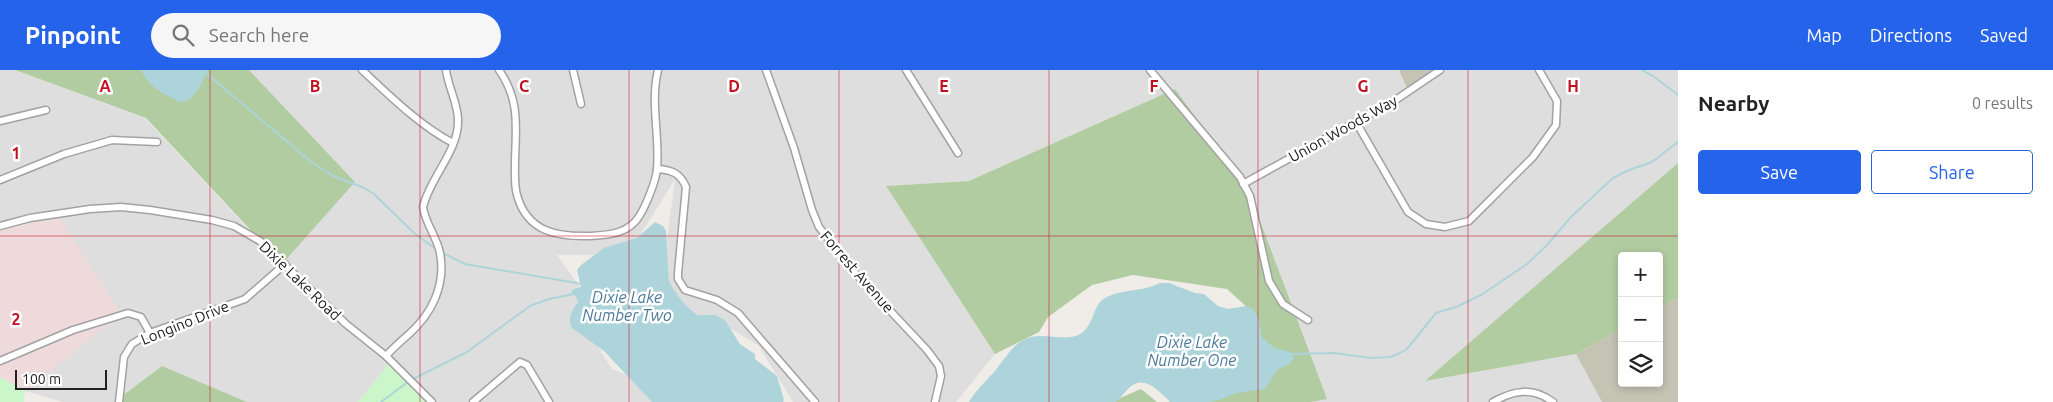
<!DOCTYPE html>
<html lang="en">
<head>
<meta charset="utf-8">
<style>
	body { margin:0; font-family:Ubuntu,sans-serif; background:#f6f6f6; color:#222 }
	.controls { position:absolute; right:15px; bottom:15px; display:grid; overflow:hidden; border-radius:5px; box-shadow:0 2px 8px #0003 }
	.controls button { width:45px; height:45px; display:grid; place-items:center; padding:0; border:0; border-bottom:1px solid #e0e0e0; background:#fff; color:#222; font:25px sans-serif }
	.scale { position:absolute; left:15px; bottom:12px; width:92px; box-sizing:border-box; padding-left:5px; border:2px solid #212121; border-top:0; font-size:14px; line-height:18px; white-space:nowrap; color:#212121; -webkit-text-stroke:4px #fff; paint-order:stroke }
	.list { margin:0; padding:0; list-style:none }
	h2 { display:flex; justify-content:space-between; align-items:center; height:65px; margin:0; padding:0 20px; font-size:21px }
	h2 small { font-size:16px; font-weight:400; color:#767676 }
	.actions { display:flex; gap:10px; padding:15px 20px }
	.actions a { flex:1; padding:11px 0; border:1px solid #2563eb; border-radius:5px; text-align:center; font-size:18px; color:#2563eb }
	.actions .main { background:#2563eb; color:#fff }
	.icon { flex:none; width:28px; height:28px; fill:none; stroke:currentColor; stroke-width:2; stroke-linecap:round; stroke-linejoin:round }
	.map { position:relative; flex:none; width:1678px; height:332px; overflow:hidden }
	header { display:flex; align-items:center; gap:30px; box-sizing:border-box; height:70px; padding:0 25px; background:#2563eb; color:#fff }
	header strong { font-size:24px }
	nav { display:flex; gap:28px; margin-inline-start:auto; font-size:18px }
	.search { width:350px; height:45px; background:#f6f6f6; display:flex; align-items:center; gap:12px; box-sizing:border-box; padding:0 18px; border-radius:28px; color:#767676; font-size:19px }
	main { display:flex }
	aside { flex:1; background:#fff }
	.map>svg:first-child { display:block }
	.residential { fill:#dfdede }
	.commercial { fill:#efdadb }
	.construction { fill:#c5c3b4 }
	.forest { fill:#b1cca1 }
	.park { fill:#cbf6ca }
	.water { fill:#add4da }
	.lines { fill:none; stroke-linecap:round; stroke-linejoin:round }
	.stream { stroke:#add4da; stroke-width:2 }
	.minor-casing { stroke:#a2a2a2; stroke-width:9 }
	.minor { stroke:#fff; stroke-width:6 }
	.grid { fill:none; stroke:#c11120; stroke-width:1; stroke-opacity:0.55 }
	.labels { text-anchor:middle; stroke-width:5; stroke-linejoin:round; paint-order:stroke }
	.street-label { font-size:15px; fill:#212121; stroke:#fff }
	.water-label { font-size:16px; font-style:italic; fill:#4d7a9b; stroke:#fff }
	.grid-label { font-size:16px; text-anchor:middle; font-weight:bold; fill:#c11120; stroke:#fff; stroke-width:5; stroke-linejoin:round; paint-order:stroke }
</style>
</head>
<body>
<header>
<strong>Pinpoint</strong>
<div class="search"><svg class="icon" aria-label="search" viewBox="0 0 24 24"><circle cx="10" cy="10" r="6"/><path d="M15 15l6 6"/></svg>Search here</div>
<nav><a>Map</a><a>Directions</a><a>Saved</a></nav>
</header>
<main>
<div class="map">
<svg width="1678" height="332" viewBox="0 0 1678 332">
	<rect width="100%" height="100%" fill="#f0ede8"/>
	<!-- residential -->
	<polygon class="residential" points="0,0 15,0 145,48 281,194 355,112 249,0 1399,0 1407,17 1436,0 1678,0 1678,93 1426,311 1576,284 1602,332 1311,332 1327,329 1175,19 969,111 886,116 995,284 956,332 793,332 759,276 716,250 671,248 667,170 675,109 638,169 595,185 557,185 588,228 590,264 612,299 649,314 663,332 431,332 392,290 358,332 247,332 162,296 114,332 63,332 25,321 121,244 55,142 0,151"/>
	<!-- commercial -->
	<polygon class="commercial" points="55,141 122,244 25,321 0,307 0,151"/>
	<!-- construction -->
	<g class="construction">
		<polygon points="1399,0 1436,0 1407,18"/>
		<polygon points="1678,228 1678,332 1602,332 1576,284 1622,259 1622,313 1659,313 1659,238"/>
	</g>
	<!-- forest -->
	<g class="forest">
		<polygon points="15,0 249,0 355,112 282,194 146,48"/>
		<polygon points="1175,19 1248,119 1327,329 1311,332 1190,332 1249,239 1227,219 1133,205 1092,215 1048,247 1039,262 995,284 886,116 969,111"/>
		<polygon points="1678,93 1678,228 1659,238 1659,186 1622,186 1622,259 1576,284 1425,311"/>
		<polygon points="162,296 247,332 114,332"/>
		<polygon points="1141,319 1157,332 1114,332 1118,329"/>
	</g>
	<!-- park -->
	<g class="park">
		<polygon points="392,290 431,332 358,332"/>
		<polygon points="0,307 25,321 24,332 0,332"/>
	</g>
	<!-- water -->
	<g class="water">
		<path d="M141,0H208C202,12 195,32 180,32C161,22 151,19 141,0Z"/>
		<path d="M655,152L663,156L666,161L669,211C675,224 685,236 697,245H715L725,250L740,274L755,284V289L777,306L784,330L783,332H652L604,281L572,258C567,249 572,240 578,232L576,227L571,222L574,219L581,217L577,200L581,195L604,178L637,168Z"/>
		<path d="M1160,213H1169L1195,223L1204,224L1218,236L1228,239L1246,236L1254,240L1258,248L1262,267L1268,273L1275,278L1293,283L1294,288L1289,294L1277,300L1265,319L1236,323L1222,329L1210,332H1170C1160,322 1144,303 1129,318C1124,323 1121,328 1115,332H969C977,318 989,309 998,297C1007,286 1015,271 1031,267C1047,263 1066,272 1080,264C1095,255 1092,235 1105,228C1120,219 1143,222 1160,213Z"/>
	</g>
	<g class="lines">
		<!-- stream -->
		<g class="stream">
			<polyline points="1642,0 1653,6 1678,25"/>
			<polyline points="206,3 310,91 333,106 362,117 374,124 414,163 437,180"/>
			<polyline points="443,183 465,194 582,214"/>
			<polyline points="1293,284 1334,283 1371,288 1390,287 1398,284 1407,279 1436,243 1456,237 1481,225 1527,194 1547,175 1571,147 1613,108 1629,100 1652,92 1678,72"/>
			<polyline points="413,309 467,282 530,236 549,229 574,224"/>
			<polyline points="381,332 409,311"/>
		</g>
		<!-- minor casing -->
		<g class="minor-casing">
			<g id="minor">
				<path d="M362,0C389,25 420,56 453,73"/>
				<path d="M499,0C520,30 516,56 515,91C515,103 514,114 517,125C527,162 557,167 590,166C609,165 629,164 640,145C646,135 656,111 657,99C660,66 650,33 658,0"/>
				<polyline points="573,0 581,34"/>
				<polyline points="766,0 794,78 812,140 819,157 853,201 927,280 939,296 941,306 935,332"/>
				<polyline points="906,0 958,83"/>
				<polyline points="1150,0 1240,107 1250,126 1269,211 1283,234 1308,250"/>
				<polyline points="0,51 46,40"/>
				<polyline points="1356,52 1408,142 1426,154 1445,157 1469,151 1533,87 1556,55 1557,31 1539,0"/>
				<path d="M657,99C672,100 680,103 686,117L678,203V209L685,220L717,230L738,243L815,332"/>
				<polyline points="0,110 64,84 112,70 157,72"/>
				<polyline points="1243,114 1397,29 1440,0"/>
				<polyline points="0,156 30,148 90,139 121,137 150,140 212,150 234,156 260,171 346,254 386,286 432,332"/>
				<path d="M386,286C393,278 400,272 408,265C432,244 446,215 440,183C437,167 425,153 423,137C430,107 459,81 458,50C458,33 448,17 446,0"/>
				<polyline points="0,291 73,260 128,243 141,247 150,263"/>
				<polyline points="119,332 124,287 132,274 150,263 245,229 285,194"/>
				<polyline points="473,332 520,292 527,295 549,332"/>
				<path d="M1493,332C1514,320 1533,317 1553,332"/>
			</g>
		</g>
		<!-- minor -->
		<use href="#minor" class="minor"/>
	</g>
	<!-- grid -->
	<path class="grid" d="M210,0V332M420,0V332M629,0V332M839,0V332M1049,0V332M1258,0V332M1468,0V332M0,166H1678"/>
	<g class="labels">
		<!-- street labels -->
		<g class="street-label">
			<text transform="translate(1343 59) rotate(-29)" y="5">Union Woods Way</text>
			<text transform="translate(857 202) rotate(49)" y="5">Forrest Avenue</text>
			<text transform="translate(300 211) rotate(44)" y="5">Dixie Lake Road</text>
			<text transform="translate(185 253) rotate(-22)" y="5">Longino Drive</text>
		</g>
		<!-- water labels -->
		<g class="water-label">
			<text x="627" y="233">Dixie Lake<tspan x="627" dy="18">Number Two</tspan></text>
			<text x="1192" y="278">Dixie Lake<tspan x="1192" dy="18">Number One</tspan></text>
		</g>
	</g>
	<g class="grid-label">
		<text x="105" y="22">A</text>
		<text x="315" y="22">B</text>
		<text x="524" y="22">C</text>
		<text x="734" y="22">D</text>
		<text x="944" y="22">E</text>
		<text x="1154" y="22">F</text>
		<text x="1363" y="22">G</text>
		<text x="1573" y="22">H</text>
		<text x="16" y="89">1</text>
		<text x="16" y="255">2</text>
	</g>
</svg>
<div class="controls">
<button>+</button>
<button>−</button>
<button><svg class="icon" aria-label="layers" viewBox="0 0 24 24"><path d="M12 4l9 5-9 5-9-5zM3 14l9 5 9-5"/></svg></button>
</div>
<div class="scale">100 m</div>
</div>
<aside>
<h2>Nearby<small>0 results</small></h2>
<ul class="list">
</ul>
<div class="actions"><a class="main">Save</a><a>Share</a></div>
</aside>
</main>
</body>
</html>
